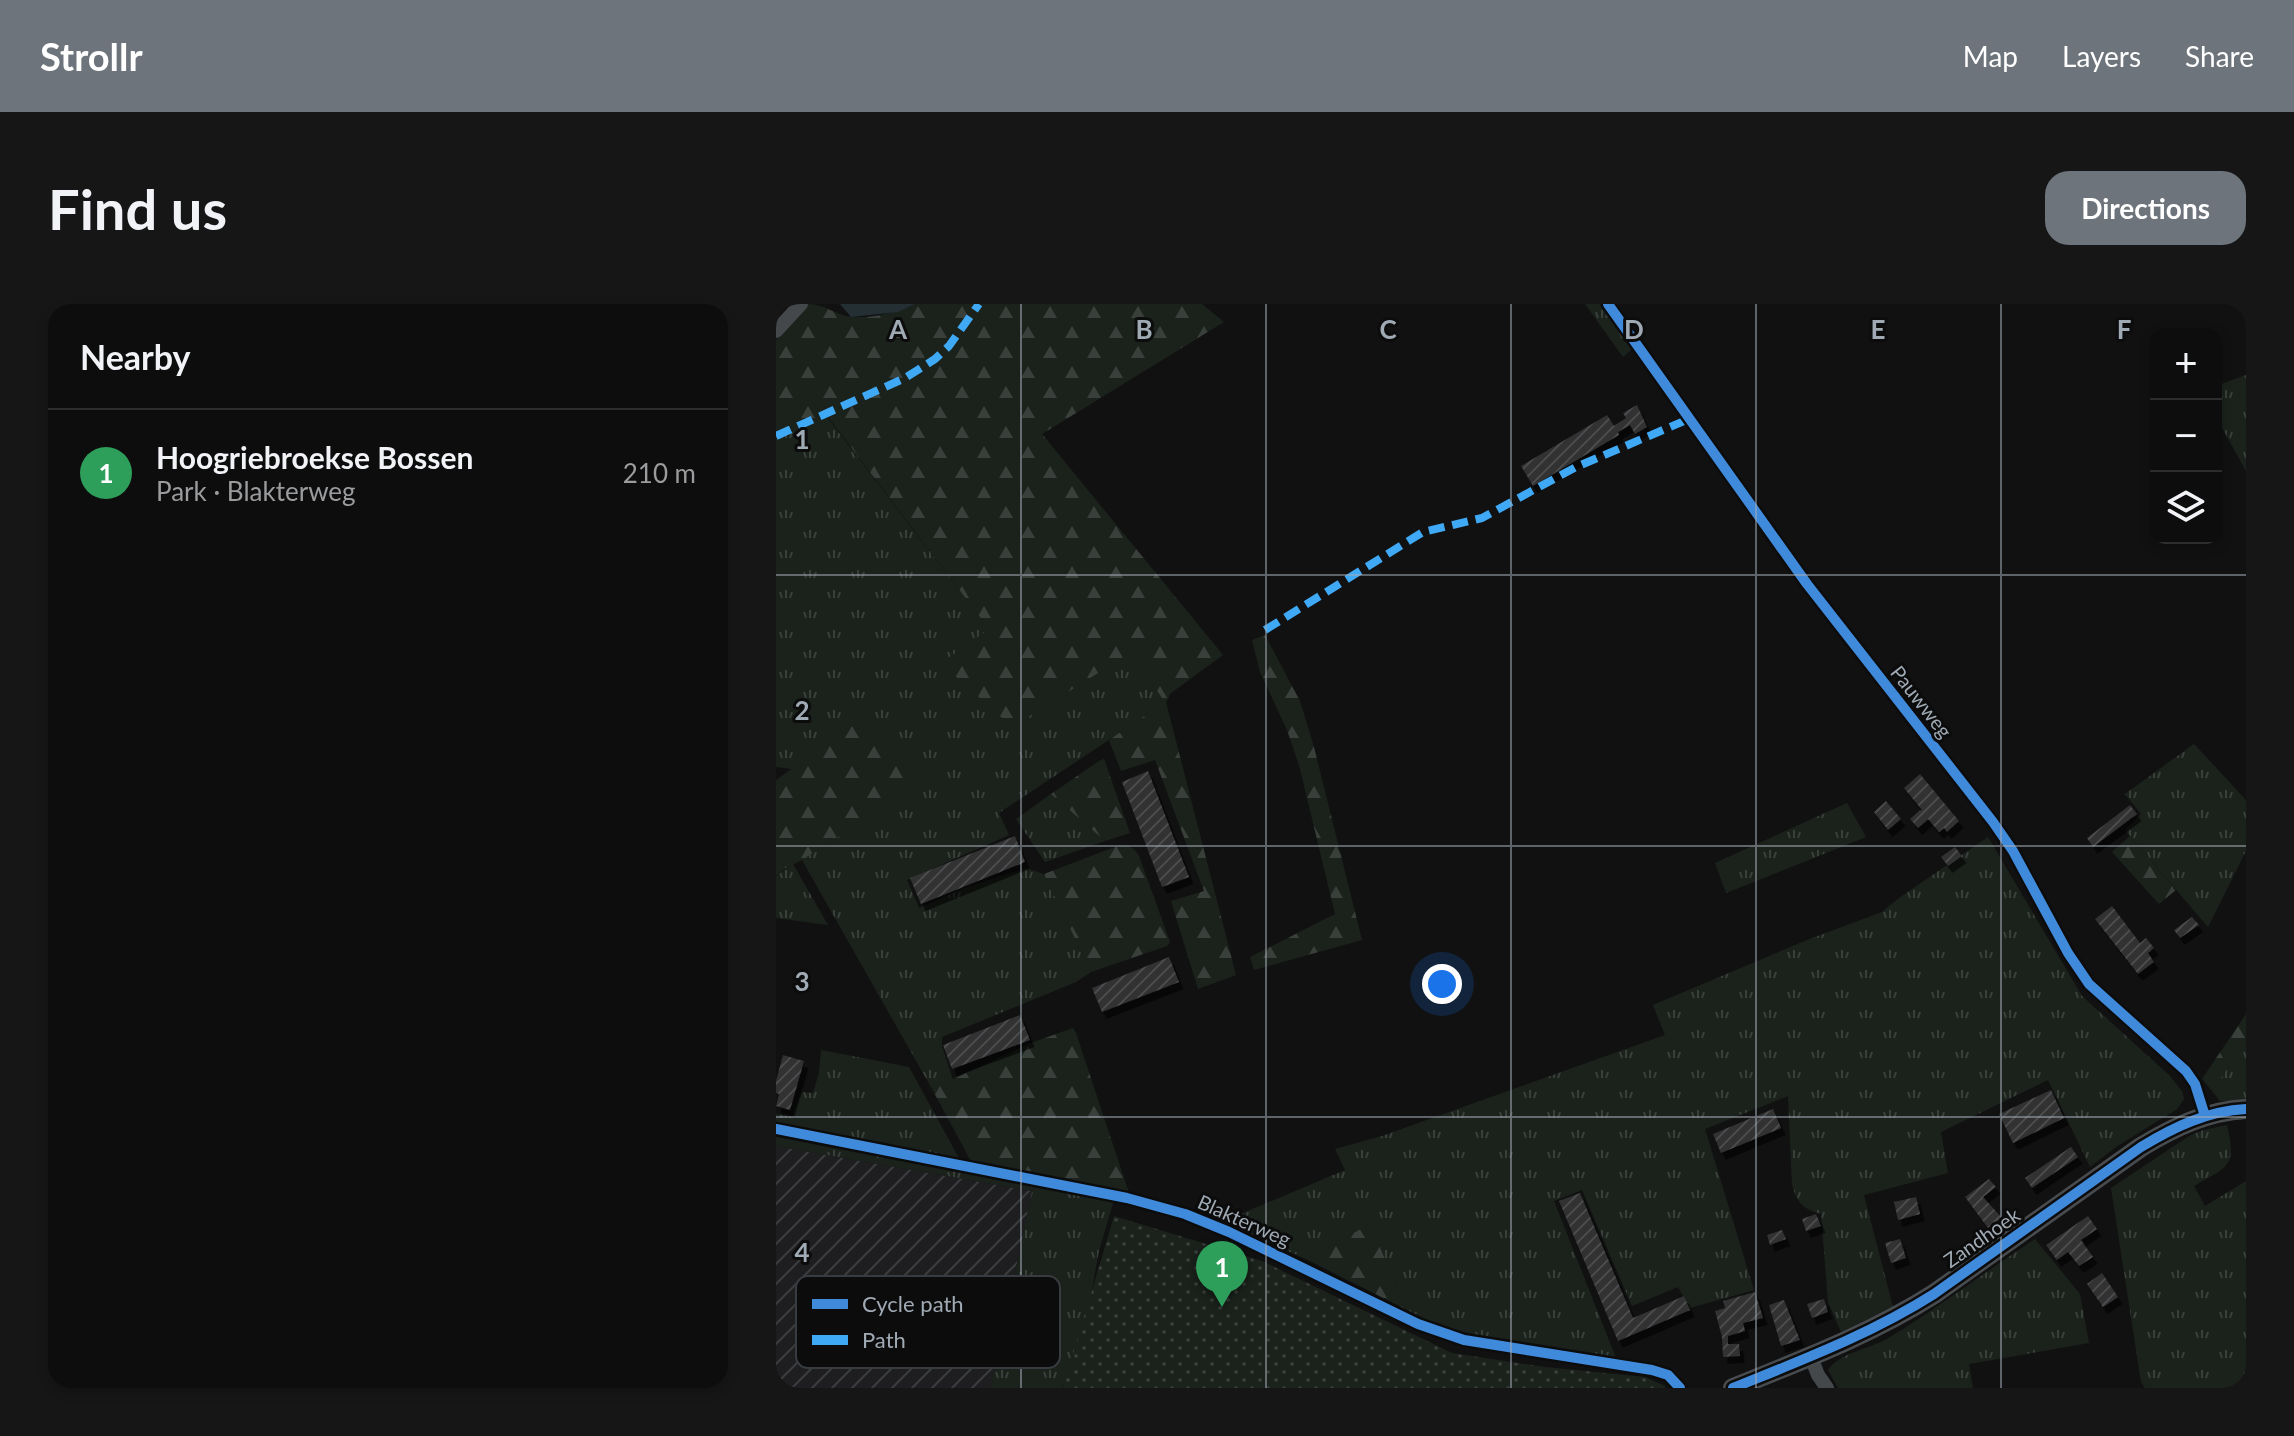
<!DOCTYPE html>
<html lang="en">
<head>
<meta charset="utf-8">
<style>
	body { margin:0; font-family:Lato,sans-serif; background:#161617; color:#f1f3f6 }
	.controls { position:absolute; right:24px; top:24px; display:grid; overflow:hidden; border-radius:16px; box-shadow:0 4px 12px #0003 }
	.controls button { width:72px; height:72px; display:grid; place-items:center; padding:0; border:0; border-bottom:2px solid #2d2d2e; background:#0d0d0e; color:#f1f3f6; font:40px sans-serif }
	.you { position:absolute; left:666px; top:680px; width:28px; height:28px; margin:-20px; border:6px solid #fff; border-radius:50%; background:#1a73e8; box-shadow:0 0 0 12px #1a73e833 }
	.badge { display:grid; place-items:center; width:52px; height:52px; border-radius:50%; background:#6e747b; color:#fff; font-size:26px; font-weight:700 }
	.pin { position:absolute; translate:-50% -66px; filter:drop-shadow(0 2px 4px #0008) }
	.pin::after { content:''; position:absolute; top:42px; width:28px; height:24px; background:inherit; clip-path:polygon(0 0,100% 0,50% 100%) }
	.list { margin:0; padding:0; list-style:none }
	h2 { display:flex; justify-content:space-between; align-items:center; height:104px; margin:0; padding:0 32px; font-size:34px }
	h2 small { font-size:26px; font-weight:400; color:#9a9c9e }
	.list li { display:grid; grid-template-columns:52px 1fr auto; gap:24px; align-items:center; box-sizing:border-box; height:128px; padding:0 32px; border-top:2px solid #2d2d2e }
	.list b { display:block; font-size:30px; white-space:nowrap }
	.list p { margin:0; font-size:26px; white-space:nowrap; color:#9a9c9e }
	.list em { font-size:26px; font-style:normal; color:#9a9c9e }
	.icon { flex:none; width:44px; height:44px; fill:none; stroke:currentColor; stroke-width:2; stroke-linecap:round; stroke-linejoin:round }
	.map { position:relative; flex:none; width:1470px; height:1084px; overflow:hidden; border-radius:24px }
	header { display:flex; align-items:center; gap:48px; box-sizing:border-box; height:112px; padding:0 40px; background:#6e747b; color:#fff }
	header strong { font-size:38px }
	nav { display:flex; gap:44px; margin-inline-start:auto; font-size:28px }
	.intro { display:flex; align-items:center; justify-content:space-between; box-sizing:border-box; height:192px; padding:0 48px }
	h1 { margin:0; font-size:56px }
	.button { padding:20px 36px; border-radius:24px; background:#6e747b; color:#fff; font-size:28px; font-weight:700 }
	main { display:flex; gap:48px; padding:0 48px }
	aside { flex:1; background:#0d0d0e; border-radius:24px; box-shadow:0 4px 12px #0003 }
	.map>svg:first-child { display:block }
	.industrial { fill:url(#industrial-furrows) }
	.grass { fill:url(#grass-tufts) }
	.forest { fill:url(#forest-firs) }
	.park { fill:url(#park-dots) }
	.water { fill:#242f34 }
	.building { fill:url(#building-hatch); filter:url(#shadow) }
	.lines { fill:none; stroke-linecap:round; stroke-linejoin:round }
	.street { stroke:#45484b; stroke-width:14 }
	.secondary { stroke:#494c4f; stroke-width:20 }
	.quiet { stroke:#3fa9f5; stroke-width:8; stroke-dasharray:16 8; stroke-linecap:butt }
	.cycleway-casing { stroke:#0c0c0d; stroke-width:15 }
	.cycleway { stroke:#408adc; stroke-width:10 }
	.grid { fill:none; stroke:#a0aab4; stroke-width:2; stroke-opacity:0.55 }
	.labels { text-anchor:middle; stroke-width:6; stroke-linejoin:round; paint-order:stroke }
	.street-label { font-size:20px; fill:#a0aab4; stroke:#0c0c0d }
	.key { fill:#0c0c0d; stroke:#383b3f; stroke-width:2 }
	.key-label { font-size:22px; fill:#a0aab4 }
	.grid-label { font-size:26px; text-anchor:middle; font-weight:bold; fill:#a0aab4; stroke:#0c0c0d; stroke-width:6; stroke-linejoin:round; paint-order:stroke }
</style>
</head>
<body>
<header>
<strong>Strollr</strong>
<nav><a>Map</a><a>Layers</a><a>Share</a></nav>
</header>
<div class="intro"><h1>Find us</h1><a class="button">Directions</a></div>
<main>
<aside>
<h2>Nearby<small></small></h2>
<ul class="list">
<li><span class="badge" style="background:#2e9e5b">1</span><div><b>Hoogriebroekse Bossen</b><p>Park · Blakterweg</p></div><em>210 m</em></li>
</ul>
</aside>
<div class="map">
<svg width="1470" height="1084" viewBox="0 0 1470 1084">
	<defs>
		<pattern id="industrial-furrows" width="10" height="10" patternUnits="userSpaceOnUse" patternTransform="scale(2)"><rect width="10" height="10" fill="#1e1e20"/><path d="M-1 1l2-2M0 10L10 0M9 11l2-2" fill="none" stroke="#3b3c3e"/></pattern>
		<pattern id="grass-tufts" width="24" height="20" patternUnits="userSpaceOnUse" patternTransform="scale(2)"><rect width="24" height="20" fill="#1b221c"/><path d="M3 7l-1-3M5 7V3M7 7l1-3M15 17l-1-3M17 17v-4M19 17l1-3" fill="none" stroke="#393f3b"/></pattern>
		<pattern id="forest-firs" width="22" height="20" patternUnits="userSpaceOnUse" patternTransform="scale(2)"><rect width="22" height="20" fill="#1b221c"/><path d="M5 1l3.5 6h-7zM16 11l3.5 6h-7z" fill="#393f3b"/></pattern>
		<pattern id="park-dots" width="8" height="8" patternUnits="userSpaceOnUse" patternTransform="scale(2)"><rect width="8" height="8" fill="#1b221c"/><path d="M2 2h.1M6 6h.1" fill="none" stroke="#393f3b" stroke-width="1.8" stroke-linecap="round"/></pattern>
		<pattern id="building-hatch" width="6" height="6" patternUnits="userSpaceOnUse" patternTransform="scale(2)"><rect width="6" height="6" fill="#303032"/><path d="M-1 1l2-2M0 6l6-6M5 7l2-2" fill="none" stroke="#4b4b4d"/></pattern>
		<filter id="shadow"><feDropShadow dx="4.5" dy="7" stdDeviation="0" flood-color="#0009"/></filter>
	</defs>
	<rect width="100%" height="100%" fill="#111112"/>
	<!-- industrial -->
	<polygon class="industrial" points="0,842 256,887 215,1084 0,1084"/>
	<!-- grass -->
	<g class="grass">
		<polygon points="809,0 827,0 857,44 847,53"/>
		<polygon points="1470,71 1470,167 1440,113 1440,82"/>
		<polygon points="48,109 213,325 354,349 390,398 223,509 233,531 131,576 143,604 188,584 250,564 268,570 315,668 300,678 166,733 166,742 177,776 156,785 26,556 155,474 89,413 16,465 0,463 0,129"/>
		<polygon points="1418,440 1470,496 1470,547 1432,623 1349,526 1365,510 1349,490"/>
		<polygon points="275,490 329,537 269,558 240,515"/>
		<polygon points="1071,499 1090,533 950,589 939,559"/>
		<path d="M1212,533L1306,692L1394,772L1406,787L1408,795L1401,805L1340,843L1314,863L1272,776L1165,828L1172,869L1088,891L1117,1003L1065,1028L1052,998L1045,910C1027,905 1020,898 1016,880L1012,792L929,825L978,986L914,1004L902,983L856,1002L806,886L778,897L840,1054L749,1041L675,1027L631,1006L594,920L530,955L446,918L569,866L559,845L606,832L889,731L877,701L1031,636L1106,608L1123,594Z"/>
		<polygon points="17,560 52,621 0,614 0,572"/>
		<polygon points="1470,737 1470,797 1444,797 1436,787"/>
		<polygon points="45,746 133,763 184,856 0,821 0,810 16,813 26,788 37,789 43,769"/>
		<path d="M1451,821C1461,864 1452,862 1418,882L1429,902L1470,877V1084H1369L1365,1078L1335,884L1413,832L1427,826Z"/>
		<polygon points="0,829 338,896 323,947 307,1034 300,1060 286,1084 215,1084 256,887 0,842"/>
		<path d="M1259,935L1304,990L1313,1039L1193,1060L1197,1084H1062L1052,1066C1063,1049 1093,1045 1111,1035C1162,1004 1209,968 1259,935Z"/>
	</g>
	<!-- forest -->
	<g class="forest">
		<path d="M33,0C49,0 61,12 76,13C95,15 122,8 139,0H426L448,18L266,130L447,351L395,389L390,398L460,671L422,685L395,597L428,587L379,456L345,467L333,436L389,398L354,349L236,423L165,359L213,325L49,109L0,129V36Z"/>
		<polygon points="489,331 524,397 538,443 586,636 478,666 474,653 559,610 523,461 511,426 484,368 476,336"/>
		<polygon points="89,413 156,474 26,556 8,565 0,572 0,476"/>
		<polygon points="328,455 354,529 329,537 275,490 323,457"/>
		<polygon points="1354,532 1400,586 1383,600 1336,548"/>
		<path d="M344,541C354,541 358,544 363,552L394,638L391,642L315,668L268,570Z"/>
		<polygon points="1470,710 1470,737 1436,787 1426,775"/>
		<polygon points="297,724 300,729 353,889 196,859 156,785 252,740"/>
		<polygon points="594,920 631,1006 530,955"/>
	</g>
	<!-- park -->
	<polygon class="park" points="338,912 486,957 676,1049 769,1063 869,1073 889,1082 889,1084 287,1084"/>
	<!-- water -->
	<polygon class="water" points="64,0 139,0 122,8 75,13"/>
	<!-- building -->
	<g class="building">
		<polygon points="861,101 871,123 859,130 854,121 842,128 843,131 757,182 745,162 831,111 838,122 850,114 847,109"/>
		<polygon points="372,467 413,573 386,583 346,478"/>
		<polygon points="1144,470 1183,517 1171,528 1168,524 1163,528 1152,515 1142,524 1134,515 1144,506 1146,506 1128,484"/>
		<polygon points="1110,497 1125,515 1112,526 1098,508"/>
		<polygon points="1354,501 1361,510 1317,543 1311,534"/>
		<polygon points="239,532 249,558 145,600 134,574"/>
		<polygon points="1179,543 1186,552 1172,562 1165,553"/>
		<polygon points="1336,602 1364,639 1370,634 1378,644 1372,649 1378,658 1362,670 1319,615"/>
		<polygon points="1416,613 1423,621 1404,634 1398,626"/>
		<polygon points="393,653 403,678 326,708 316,684"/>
		<polygon points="244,711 254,736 176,765 167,741"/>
		<polygon points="7,751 28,757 14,806 0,802 3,790 0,789 0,777"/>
		<polygon points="1275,786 1288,814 1237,839 1223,810"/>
		<polygon points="997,805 1005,824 945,849 937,830"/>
		<polygon points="1295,843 1302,853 1256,884 1249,874"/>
		<polygon points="1213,875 1220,883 1207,893 1226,914 1212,924 1189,893"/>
		<polygon points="804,889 857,1014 908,992 914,1006 842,1037 783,897"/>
		<polygon points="1140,893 1144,910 1122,916 1118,898"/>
		<polygon points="1040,910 1045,922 1030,927 1026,915"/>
		<polygon points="1312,912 1321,925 1305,936 1317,953 1303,962 1292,948 1281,956 1270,941"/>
		<polygon points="1006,926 1010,935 994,941 991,931"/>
		<polygon points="1124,935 1130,954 1115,959 1109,939"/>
		<polygon points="1326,969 1342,993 1327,1003 1311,980"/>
		<polygon points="979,988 987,1014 967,1019 969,1027 952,1032 952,1040 963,1040 964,1052 947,1053 946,1033 939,1007 949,1004 947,997"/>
		<polygon points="1048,995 1052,1008 1036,1014 1031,1000"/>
		<polygon points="1008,996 1024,1036 1005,1042 993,1001"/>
	</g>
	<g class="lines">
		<!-- street -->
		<g class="street">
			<polyline points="832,0 1031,280 1217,518 1237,547 1292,649 1313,680 1410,767 1419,780 1429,812"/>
			<polyline points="0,27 25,0"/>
			<polyline points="0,825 351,894 409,910 453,928 642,1020 688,1036 876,1066 892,1071 904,1084"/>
			<polyline points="1035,1053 1042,1071 1051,1084"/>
		</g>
		<!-- secondary -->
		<path class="secondary" d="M957,1084C1026,1056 1095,1030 1158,990L1365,843C1398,823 1431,807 1470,805"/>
		<!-- quiet -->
		<g class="quiet">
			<polyline points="0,132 129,74 159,55 173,42 203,0"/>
			<polyline points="489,326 647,228 706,214 800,163 913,115"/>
		</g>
		<!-- cycleway casing -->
		<g class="cycleway-casing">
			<g id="cycleway">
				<polyline points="832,0 1031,280 1217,518 1237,547 1292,649 1313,680 1410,767 1419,780 1429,812"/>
				<polyline points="0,825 351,894 409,910 453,928 642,1020 688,1036 876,1066 892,1071 904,1084"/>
				<path d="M957,1084C1026,1056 1095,1030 1158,990L1365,843C1398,823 1431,807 1470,805"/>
			</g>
		</g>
		<!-- cycleway -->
		<use href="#cycleway" class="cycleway"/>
	</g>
	<!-- grid -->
	<path class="grid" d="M245,0V1084M490,0V1084M735,0V1084M980,0V1084M1225,0V1084M0,271H1470M0,542H1470M0,813H1470"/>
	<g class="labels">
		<!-- street labels -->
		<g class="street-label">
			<text transform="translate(1145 398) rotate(52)" y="7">Pauwweg</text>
			<text transform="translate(468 917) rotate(24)" y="7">Blakterweg</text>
			<text transform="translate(1206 934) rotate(-35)" y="7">Zandhoek</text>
		</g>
	</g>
	<!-- legend -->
	<rect x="20" y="972" width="264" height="92" rx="12" class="key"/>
	<rect x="36" y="995" width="36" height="10" fill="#408adc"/>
	<rect x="36" y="1031" width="36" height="10" fill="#3fa9f5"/>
	<g class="key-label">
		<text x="86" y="1008">Cycle path</text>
		<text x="86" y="1044">Path</text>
	</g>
	<g class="grid-label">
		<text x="122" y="35">A</text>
		<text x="368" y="35">B</text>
		<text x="612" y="35">C</text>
		<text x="858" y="35">D</text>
		<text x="1102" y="35">E</text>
		<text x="1348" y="35">F</text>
		<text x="26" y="145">1</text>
		<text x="26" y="416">2</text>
		<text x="26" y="687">3</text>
		<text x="26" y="958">4</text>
	</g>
</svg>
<div class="controls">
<button>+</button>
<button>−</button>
<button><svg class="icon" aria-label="layers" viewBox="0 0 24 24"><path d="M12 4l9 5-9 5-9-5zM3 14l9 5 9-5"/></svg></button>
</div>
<div class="you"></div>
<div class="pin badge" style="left:446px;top:1003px;background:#2e9e5b">1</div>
</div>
</main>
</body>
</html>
